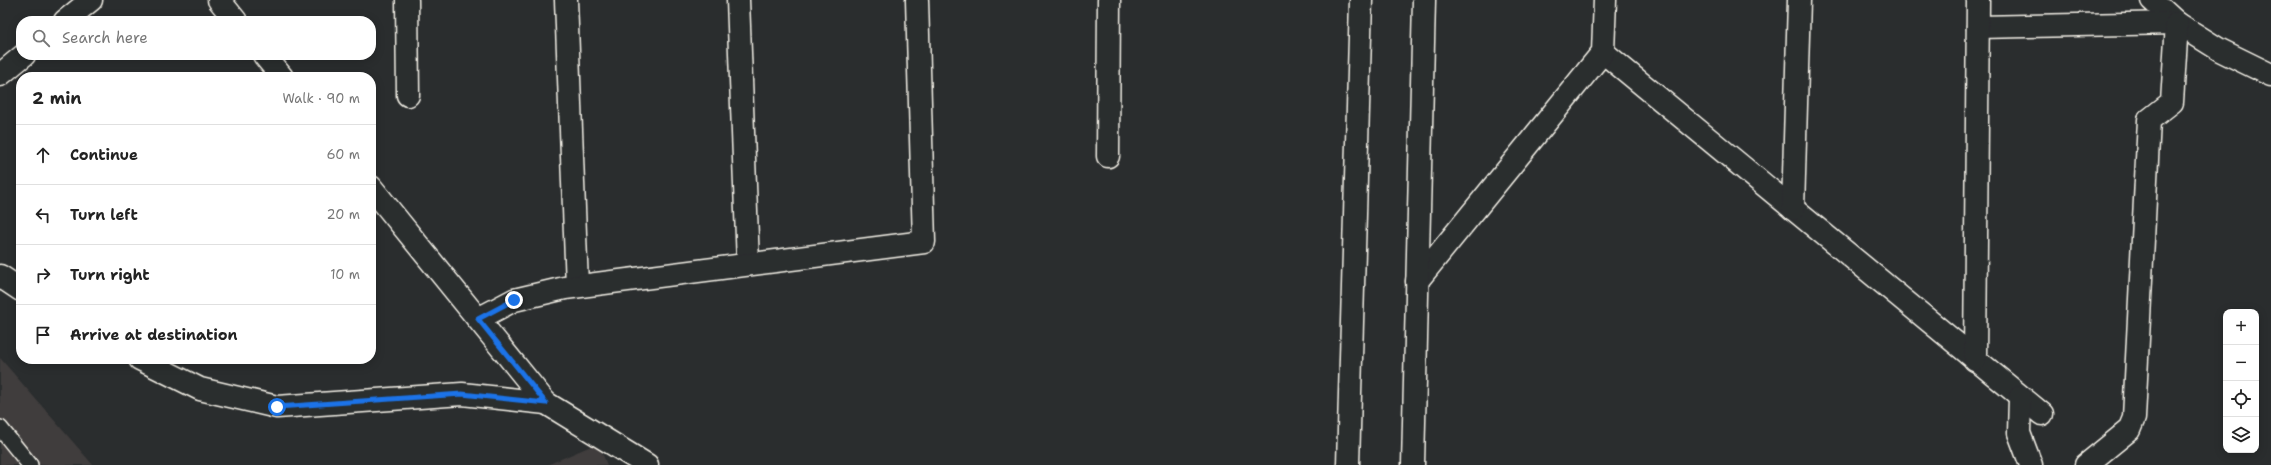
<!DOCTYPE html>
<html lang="en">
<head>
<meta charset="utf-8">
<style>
	body { margin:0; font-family:"Shantell Sans",sans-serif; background:#f2f2f2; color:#222 }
	.controls { position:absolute; right:12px; bottom:12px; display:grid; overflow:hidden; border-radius:8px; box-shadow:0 2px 10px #0003 }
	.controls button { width:36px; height:36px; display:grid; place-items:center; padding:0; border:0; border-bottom:1px solid #e0e0e0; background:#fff; color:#222; font:20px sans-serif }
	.stop { position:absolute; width:12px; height:12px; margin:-9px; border:3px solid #1a73e8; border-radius:50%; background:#fff }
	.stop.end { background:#1a73e8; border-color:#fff; box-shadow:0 1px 4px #0008 }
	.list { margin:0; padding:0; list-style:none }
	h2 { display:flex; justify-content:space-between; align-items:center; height:52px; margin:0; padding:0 16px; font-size:17px }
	h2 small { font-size:13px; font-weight:400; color:#767676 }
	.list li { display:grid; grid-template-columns:26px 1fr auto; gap:12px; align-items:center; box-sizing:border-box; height:60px; padding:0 16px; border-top:1px solid #e0e0e0 }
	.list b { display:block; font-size:15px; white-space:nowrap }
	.list em { font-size:13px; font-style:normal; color:#767676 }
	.icon { flex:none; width:22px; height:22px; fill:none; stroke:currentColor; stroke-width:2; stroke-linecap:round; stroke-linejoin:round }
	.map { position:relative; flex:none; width:2271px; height:465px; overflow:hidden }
	.search { position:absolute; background:#fff; box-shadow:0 2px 10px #0003; left:16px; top:16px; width:360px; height:44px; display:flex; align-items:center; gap:10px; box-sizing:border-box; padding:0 14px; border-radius:16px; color:#767676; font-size:15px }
	.panel { position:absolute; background:#fff; box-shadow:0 2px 10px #0003; left:16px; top:72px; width:360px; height:292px; border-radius:16px }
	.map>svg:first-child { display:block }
	.built { fill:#403d3d }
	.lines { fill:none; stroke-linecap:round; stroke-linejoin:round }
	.lane-casing { stroke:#f4f1e8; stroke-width:18 }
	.street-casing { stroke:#f4f1e8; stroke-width:25 }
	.secondary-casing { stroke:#f4f1e8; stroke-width:25 }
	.lane { stroke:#2a2d2e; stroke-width:15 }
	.street { stroke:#2a2d2e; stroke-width:22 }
	.secondary { stroke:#2a2d2e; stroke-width:22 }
	.route { stroke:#1a73e8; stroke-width:5 }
</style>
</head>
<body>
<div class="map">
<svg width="2271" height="465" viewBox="0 0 2271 465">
	<rect width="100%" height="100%" fill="#2a2d2e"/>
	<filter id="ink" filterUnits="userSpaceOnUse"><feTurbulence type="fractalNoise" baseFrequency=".025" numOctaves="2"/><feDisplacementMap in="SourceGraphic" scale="8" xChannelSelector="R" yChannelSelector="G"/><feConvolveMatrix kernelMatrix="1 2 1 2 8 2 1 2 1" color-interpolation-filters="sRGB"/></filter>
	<g filter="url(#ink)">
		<!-- built -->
		<g class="built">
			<polygon points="0,358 93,465 0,465"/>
			<polygon points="598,443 607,465 547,465"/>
		</g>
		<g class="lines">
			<!-- lane casing -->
			<g class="lane-casing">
				<polyline id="lane" points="0,428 30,465"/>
			</g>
			<!-- street casing -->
			<g class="street-casing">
				<g id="street">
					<polyline points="407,0 408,95"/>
					<polyline points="566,0 577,286"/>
					<polyline points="738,0 748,264"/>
					<polyline points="2152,0 2177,23 2220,50 2271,75"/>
					<polyline points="65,21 91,0"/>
					<polyline points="1978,27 2177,23"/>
					<polyline points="1603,52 2042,414"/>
					<polyline points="0,75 24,55"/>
					<polyline points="1108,156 1109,0"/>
					<polyline points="1793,209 1799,0"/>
					<polyline points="0,276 21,290"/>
					<polyline points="1417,281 1603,52 1605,0"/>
					<polyline points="478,319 514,300 565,288 924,242 917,0"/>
					<polyline points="140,359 200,389 277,407 462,394 546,403"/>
					<polyline points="1975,360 1978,0"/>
					<polyline points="2020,397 2019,433 2031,465"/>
					<polyline points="1348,465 1361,0"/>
					<polyline points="1413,465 1424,0"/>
					<polyline points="2086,465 2129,430 2134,418 2149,120 2172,102 2177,23"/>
				</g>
			</g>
			<!-- secondary casing -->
			<g class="secondary-casing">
				<g id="secondary">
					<polyline points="219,0 236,21"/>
					<polyline points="264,55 282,77"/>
					<polyline points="371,187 546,403 647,465"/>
				</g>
			</g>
			<!-- lane -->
			<use href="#lane" class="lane"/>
			<!-- street -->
			<use href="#street" class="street"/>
			<!-- secondary -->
			<use href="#secondary" class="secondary"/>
		</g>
	</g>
	<g class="lines" filter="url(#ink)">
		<!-- route -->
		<polyline class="route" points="277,407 462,394 546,403 478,319 514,300"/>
	</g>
</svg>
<div class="controls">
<button>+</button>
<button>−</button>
<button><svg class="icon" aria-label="locate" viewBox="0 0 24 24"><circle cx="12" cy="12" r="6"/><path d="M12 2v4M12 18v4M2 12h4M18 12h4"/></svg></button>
<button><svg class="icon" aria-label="layers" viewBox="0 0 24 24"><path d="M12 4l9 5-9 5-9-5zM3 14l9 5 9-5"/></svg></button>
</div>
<div class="stop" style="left:277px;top:407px"></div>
<div class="stop end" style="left:514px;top:300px"></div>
<div class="search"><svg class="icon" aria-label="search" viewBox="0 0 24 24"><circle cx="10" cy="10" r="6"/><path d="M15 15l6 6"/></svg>Search here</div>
<section class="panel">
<h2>2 min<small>Walk · 90 m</small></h2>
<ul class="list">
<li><svg class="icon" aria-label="ahead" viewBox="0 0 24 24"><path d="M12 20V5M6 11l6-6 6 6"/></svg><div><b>Continue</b></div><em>60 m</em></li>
<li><svg class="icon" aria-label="left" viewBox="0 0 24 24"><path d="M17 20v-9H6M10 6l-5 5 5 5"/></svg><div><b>Turn left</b></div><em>20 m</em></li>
<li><svg class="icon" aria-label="right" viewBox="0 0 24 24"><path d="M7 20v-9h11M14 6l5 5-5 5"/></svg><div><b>Turn right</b></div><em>10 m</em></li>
<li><svg class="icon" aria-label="arrive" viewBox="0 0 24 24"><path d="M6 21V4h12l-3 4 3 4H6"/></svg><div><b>Arrive at destination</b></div></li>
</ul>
</section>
</div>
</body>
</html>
